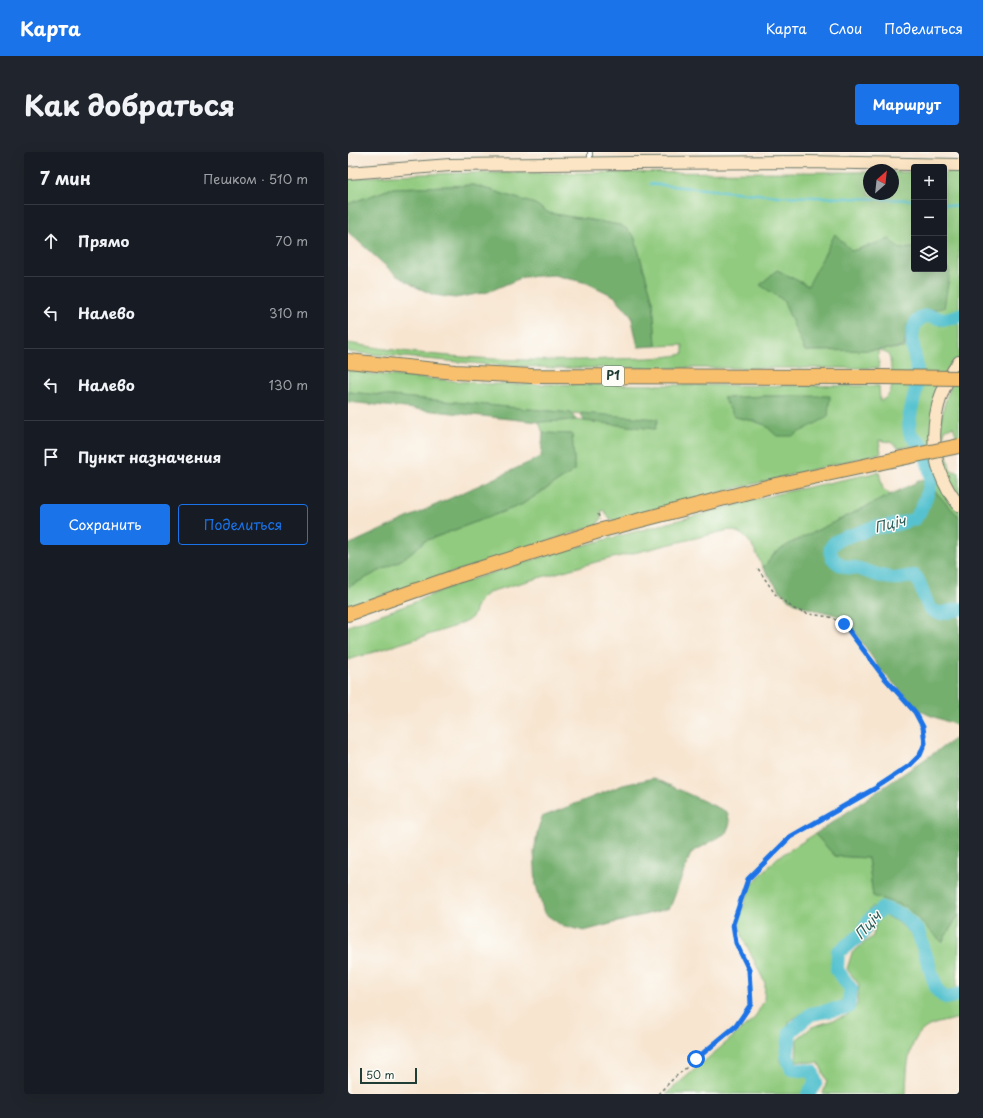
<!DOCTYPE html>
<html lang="ru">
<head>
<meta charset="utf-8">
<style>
	body { margin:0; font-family:"Playpen Sans",sans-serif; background:#20242c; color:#f1f3f6 }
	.controls { position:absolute; right:12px; top:12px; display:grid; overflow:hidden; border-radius:4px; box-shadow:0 4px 16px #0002 }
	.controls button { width:36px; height:36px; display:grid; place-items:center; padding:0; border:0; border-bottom:1px solid #363941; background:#171b24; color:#f1f3f6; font:20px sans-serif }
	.compass { position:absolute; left:515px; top:12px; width:36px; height:36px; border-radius:50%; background:#171b24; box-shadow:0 4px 16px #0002; rotate:27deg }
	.scale { position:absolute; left:12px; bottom:10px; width:57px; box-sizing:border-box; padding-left:4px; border:2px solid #1f3d34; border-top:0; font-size:11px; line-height:14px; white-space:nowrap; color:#1f3d34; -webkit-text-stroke:3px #fdfcf7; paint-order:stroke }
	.stop { position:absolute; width:12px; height:12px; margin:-9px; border:3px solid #1a73e8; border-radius:50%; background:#fff }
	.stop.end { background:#1a73e8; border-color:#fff; box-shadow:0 1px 4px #0008 }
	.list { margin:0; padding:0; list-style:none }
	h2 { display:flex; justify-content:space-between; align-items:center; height:52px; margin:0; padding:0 16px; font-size:17px }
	h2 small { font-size:13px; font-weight:400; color:#9ea1a6 }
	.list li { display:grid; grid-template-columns:26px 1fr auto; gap:12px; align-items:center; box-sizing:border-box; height:72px; padding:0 16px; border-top:1px solid #363941 }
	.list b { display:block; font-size:15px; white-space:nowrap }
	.list em { font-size:13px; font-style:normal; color:#9ea1a6 }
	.actions { display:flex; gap:8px; padding:12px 16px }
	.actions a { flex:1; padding:9px 0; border:1px solid #1a73e8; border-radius:4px; text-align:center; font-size:14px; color:#1a73e8 }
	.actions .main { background:#1a73e8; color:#fff }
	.icon { flex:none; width:22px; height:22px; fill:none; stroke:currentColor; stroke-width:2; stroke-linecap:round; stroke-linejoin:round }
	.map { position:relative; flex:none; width:611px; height:942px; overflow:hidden; border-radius:4px }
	header { display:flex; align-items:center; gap:24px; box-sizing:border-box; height:56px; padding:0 20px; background:#1a73e8; color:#fff }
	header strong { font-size:19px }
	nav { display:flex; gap:22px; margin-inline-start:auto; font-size:14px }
	.intro { display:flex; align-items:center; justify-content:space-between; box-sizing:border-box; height:96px; padding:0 24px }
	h1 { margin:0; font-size:28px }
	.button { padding:10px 18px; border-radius:4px; background:#1a73e8; color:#fff; font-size:14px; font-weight:700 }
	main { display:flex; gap:24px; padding:0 24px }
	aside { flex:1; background:#171b24; border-radius:4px; box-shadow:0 4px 16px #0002 }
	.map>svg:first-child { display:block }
	.green { fill:#91cb7f; stroke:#58845a; fill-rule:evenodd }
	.forest { fill:#74af6e; stroke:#4a7651 }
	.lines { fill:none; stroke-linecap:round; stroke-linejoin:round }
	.stream { stroke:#56c2d0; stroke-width:2.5 }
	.river { stroke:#56c2d0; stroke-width:14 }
	.service-casing { stroke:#6b786b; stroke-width:6 }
	.secondary-casing { stroke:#6b786b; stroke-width:14 }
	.trunk-casing { stroke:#6b786b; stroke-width:16 }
	.path { stroke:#6b786b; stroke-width:1.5; stroke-dasharray:3 3; stroke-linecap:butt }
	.service { stroke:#fff; stroke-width:4 }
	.secondary { stroke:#fce5c4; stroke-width:12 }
	.trunk { stroke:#f8bf6c; stroke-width:14 }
	.trunk-bridge-casing { stroke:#6b786b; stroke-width:16; stroke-linecap:butt }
	.trunk-bridge { stroke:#f8bf6c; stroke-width:14 }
	.route { stroke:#1a73e8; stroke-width:5 }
	.labels { text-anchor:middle; stroke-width:3; stroke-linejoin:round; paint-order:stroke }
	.shield { fill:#fdfcf7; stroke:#62766e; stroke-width:1 }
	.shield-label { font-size:12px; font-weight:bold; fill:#1f3d34 }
	.water-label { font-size:14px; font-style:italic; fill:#2d5e5b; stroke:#fdfcf7 }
</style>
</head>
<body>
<header>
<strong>Карта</strong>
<nav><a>Карта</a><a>Слои</a><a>Поделиться</a></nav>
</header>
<div class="intro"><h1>Как добраться</h1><a class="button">Маршрут</a></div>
<main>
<aside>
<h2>7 мин<small>Пешком · 510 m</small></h2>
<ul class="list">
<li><svg class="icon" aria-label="ahead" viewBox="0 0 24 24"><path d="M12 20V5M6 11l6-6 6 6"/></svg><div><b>Прямо</b></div><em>70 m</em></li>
<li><svg class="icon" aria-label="left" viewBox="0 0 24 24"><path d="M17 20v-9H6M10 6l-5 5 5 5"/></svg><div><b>Налево</b></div><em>310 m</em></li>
<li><svg class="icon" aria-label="left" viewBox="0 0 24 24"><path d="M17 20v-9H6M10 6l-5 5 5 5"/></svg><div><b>Налево</b></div><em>130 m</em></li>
<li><svg class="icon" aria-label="arrive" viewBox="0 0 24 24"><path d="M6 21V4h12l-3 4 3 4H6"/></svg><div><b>Пункт назначения</b></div></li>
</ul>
<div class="actions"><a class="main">Сохранить</a><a>Поделиться</a></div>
</aside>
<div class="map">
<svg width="611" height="942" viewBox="0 0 611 942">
	<rect width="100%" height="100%" fill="#fdfcf7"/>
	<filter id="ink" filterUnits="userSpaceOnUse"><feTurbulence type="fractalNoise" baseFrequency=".025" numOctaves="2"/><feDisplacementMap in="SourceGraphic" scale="8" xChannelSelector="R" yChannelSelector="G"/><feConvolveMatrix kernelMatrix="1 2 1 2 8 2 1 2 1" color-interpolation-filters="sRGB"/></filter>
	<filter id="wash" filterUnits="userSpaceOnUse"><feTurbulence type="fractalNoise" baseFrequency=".012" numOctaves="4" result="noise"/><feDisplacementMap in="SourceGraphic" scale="16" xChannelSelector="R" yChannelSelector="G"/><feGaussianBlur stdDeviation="0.9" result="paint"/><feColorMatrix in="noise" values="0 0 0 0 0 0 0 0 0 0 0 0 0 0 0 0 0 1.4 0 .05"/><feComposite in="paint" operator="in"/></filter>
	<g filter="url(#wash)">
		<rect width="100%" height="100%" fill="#f7e5d0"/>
		<!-- green -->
		<g class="green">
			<path d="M521,20V42H545V20H566V96L552,97L542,87L504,99L460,134L429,118L413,132L435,148L457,199L530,198L557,196L559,173L602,120L596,111V20H611V157L599,163L590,160L572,162L561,175L560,203L566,215L565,237L559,260V286L563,290L571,293L551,296L542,290L531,288L533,301L357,344L267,369C261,367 259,364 257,359L254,358L253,367L249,373L0,455V435L55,407L77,389L173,353L226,319V308L224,282L195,281L191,270L228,268L307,277L309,267L223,261L0,240V218L25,222L144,232L531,234L532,249C550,242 543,223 542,207C540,201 537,200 530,198L531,216H206L133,212L0,200V191C86,206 176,211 263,207C287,206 312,207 335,202V193L308,194L305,149L286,84L279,77L272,73L200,61L187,52L126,33L45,36L0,52V27L42,23L110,21ZM418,244L482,245L429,284L417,273L406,269L387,265L375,246Z"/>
			<path d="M582,167C586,168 588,171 591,173C598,175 605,170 611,167V204L589,243L597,341L611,359V365L584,336L587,326L574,290L566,284L564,274L565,257L571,241L572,206L570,198L569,179L577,168Z"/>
			<path d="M611,220V289H610L605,274L597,278L595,286L602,316L605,319L611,320V345C604,334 597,321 594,309C587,281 595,244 611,220Z"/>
			<path d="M531,320L535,337L543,343L443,391L427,401L415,416C407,399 402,381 381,378L248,410L151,437L141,440L133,447L129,453L125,464L119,469L102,476L0,508V474L62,452L106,433L203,402L433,341Z"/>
			<path d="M467,682L487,704L520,706L525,744L558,755L594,790L611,762C611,781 611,825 607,840C600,842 596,840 591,835C581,794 576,752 524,755L516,766L511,779L485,800C485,805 483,814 484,819C486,827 496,829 498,841L494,849L487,853L458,859L442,869L436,881L432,908L443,922L458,924L461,928V933L454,942H318L406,867L416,849L417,831L394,784L391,767L403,733L429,706Z"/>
			<path d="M535,763L549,769L564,782L586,842C596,850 600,851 611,845V866C601,869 590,870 581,874C558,886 559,920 558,942H475L479,929L471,911L448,909L449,887L464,875L498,864L509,853L511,833L499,817L504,801L525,784L528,768Z"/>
		</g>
		<!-- forest -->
		<g class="forest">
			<polygon points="126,33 187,52 201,61 272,73 279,77 286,84 305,149 308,194 290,195 283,163 266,144 239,131 206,123 175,125 140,140 107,146 86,143 68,135 48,123 0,80 0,52 45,36"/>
			<polygon points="487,82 504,99 542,87 552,97 566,96 566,117 596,117 596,111 602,120 596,156 571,160 559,173 556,195 530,198 457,199 435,148 412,133 429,118 460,134"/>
			<polygon points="0,240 223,261 228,268 191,270 0,250"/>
			<polygon points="418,244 482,244 480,265 444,284 429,284 417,273 406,269 387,265 375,246"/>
			<polygon points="233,261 310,267 307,277 236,269"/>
			<polygon points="195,281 224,282 226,308 226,319 173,353 77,389 55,407 0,435 0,393 193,305"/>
			<path d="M575,327L611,365V574L581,563L571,558L532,517L501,471C488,460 476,461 460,456C436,449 429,435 415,416L427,401L443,391Z"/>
			<polygon points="611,584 611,762 594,790 558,755 525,744 520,706 487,704 467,682"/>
			<polygon points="306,626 379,660 382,671 378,681 343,701 322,756 236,779 213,773 196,761 188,733 186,700 190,677 194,665 275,633"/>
		</g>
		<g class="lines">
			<!-- stream -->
			<g class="stream">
				<polyline points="302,32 430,44 566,48"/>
				<polyline points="596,52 611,55"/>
			</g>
			<!-- river -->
			<g class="river">
				<path d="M611,163C606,165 602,167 596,167C588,167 581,161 573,166C560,175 565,193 567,206C569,212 569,218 569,224C570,243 558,262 562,280C563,286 568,287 572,291C576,296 583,319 583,326C583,335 573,362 566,367C563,369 544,373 540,374C536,375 532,374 528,375C522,376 516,379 511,381C500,384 476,389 484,405C487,410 494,414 499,415C502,416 505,416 508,416C521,419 532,426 546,426C553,427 560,424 567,424C576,433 576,461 592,461C599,461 605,458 611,457"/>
				<path d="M460,942L468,930L464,919L444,917L439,904L442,880L463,862L500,855L503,837L489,818L490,800L513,783L522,767L535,756L554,763L570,779L589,838C597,848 600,847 611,842"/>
			</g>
		</g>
	</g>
	<g filter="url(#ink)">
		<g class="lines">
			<!-- service casing -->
			<g class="service-casing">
				<polyline id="service" points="242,0 242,9"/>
			</g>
			<!-- secondary casing -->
			<g class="secondary-casing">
				<g id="secondary">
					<polyline points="0,21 102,13 284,11 459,10 611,13"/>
					<path d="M611,210C580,252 576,312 611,353"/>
				</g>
			</g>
			<!-- trunk casing -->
			<g class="trunk-casing">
				<g id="trunk">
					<polyline points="0,209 107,220 184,224 531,225"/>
					<polyline points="0,462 112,423 254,378 423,334 530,311"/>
				</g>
			</g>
			<!-- path -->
			<g class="path">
				<polyline points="250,362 252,368"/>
				<polyline points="310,942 326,926 388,874 403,852 401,818 388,791 385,772 400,727 442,685 526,637 561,614 572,603 577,591 575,575 567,560 535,524 496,472 482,465 461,462 446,457 427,442 409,415"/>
			</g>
			<!-- service -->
			<use href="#service" class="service"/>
			<!-- secondary -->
			<use href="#secondary" class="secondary"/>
			<!-- trunk -->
			<use href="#trunk" class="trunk"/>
			<!-- trunk-bridge casing -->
			<g class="trunk-bridge-casing">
				<g id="trunk-bridge">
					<polyline points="531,225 611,226"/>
					<polyline points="530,311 611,294"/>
				</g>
			</g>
			<!-- trunk-bridge -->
			<use href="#trunk-bridge" class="trunk-bridge"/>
		</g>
	</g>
	<g class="lines" filter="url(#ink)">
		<!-- route -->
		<polyline class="route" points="348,907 388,874 403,852 401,818 388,791 385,772 400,727 442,685 526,637 561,614 572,603 577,591 575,575 567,560 535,524 496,472"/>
	</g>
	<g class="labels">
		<!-- shield labels -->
		<rect class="shield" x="254" y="214" width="22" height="20" rx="3"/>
		<g class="shield-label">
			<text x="265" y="228">Р1</text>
		</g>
		<!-- water labels -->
		<g class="water-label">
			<text transform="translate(542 372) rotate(-14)" y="5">Пціч</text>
			<text transform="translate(520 773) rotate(-48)" y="5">Пціч</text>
		</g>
	</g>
</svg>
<div class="controls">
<button>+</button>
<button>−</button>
<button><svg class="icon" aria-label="layers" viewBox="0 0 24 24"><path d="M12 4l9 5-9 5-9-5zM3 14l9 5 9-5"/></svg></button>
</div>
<svg class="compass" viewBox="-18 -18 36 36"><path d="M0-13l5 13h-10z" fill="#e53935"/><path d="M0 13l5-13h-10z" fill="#9ea1a6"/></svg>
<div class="scale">50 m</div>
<div class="stop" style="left:348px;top:907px"></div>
<div class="stop end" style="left:496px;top:472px"></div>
</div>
</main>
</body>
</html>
